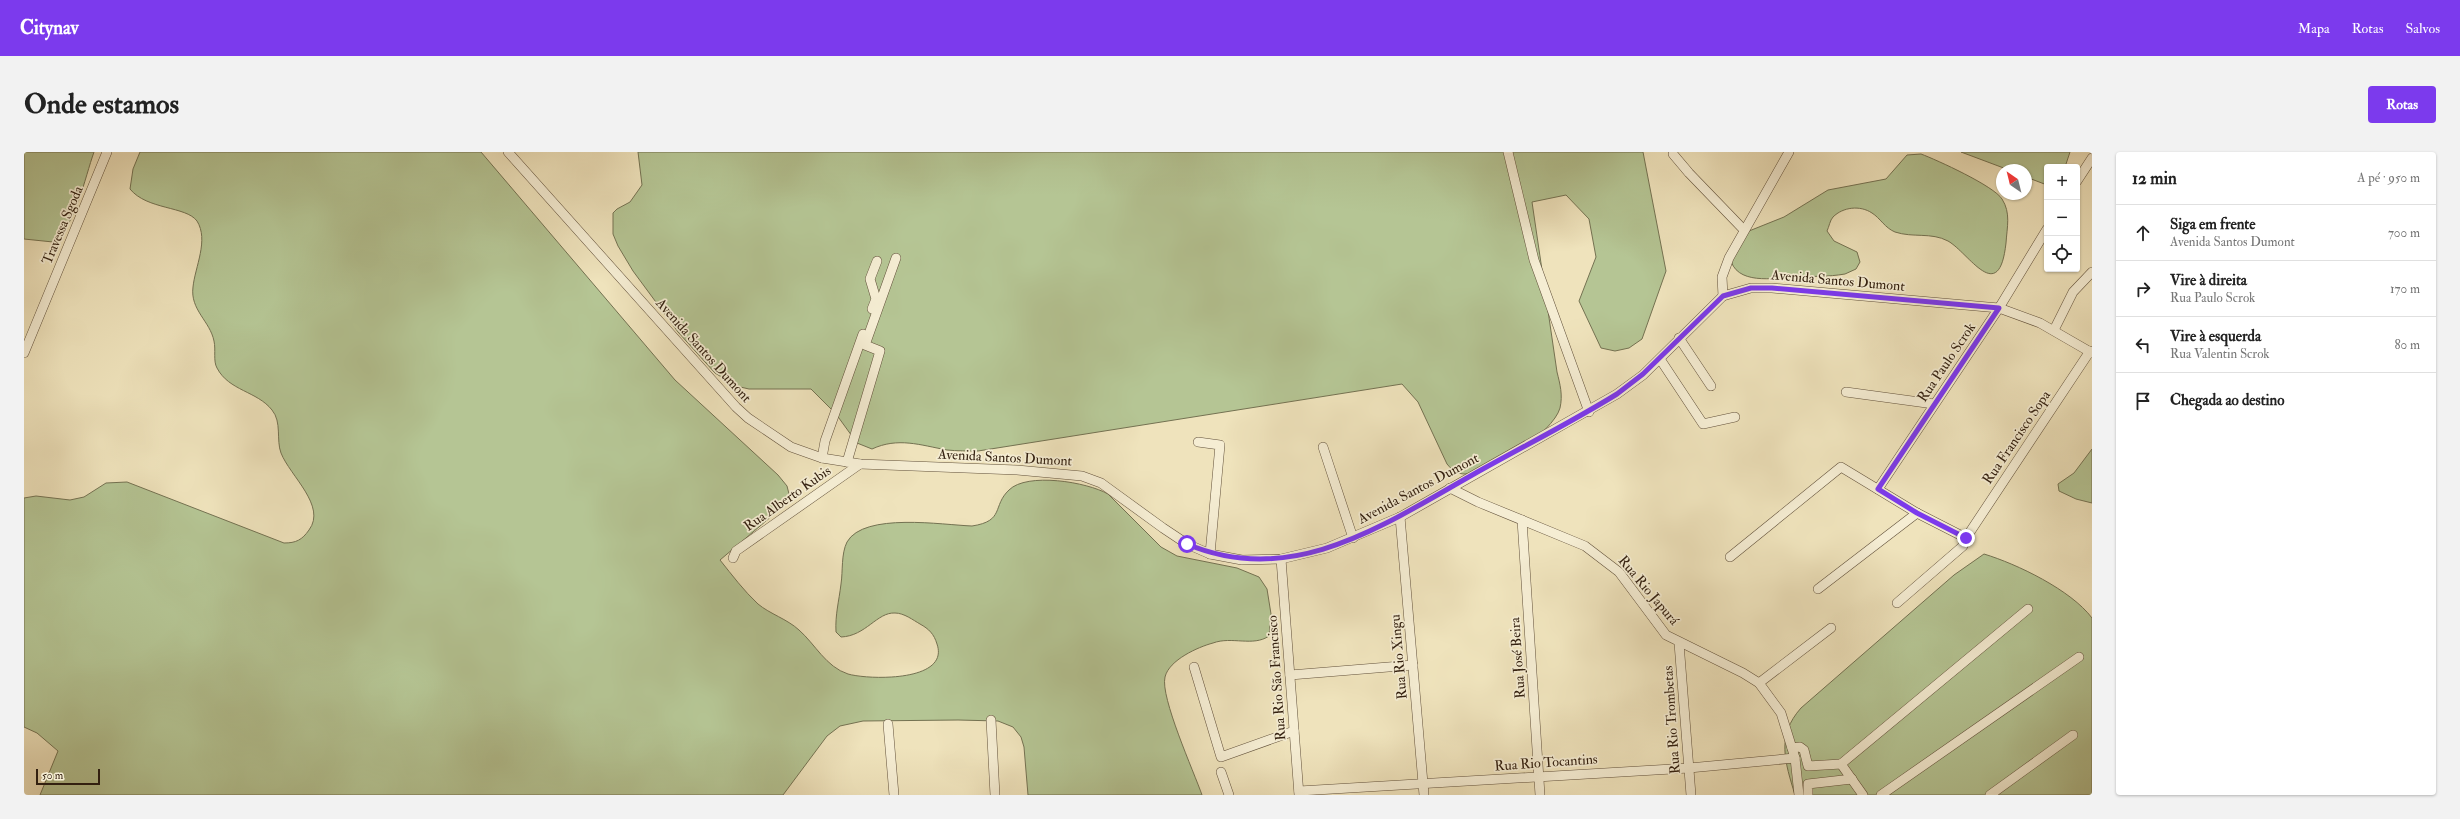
<!DOCTYPE html>
<html lang="pt">
<head>
<meta charset="utf-8">
<style>
	body { margin:0; font-family:"IM FELL Double Pica",serif; background:#f2f2f2; color:#222 }
	.controls { position:absolute; right:12px; top:12px; display:grid; overflow:hidden; border-radius:4px; box-shadow:0 1px 3px #0004 }
	.controls button { width:36px; height:36px; display:grid; place-items:center; padding:0; border:0; border-bottom:1px solid #e0e0e0; background:#fff; color:#222; font:20px sans-serif }
	.compass { position:absolute; left:1972px; top:12px; width:36px; height:36px; border-radius:50%; background:#fff; box-shadow:0 1px 3px #0004; rotate:325deg }
	.scale { position:absolute; left:12px; bottom:10px; width:64px; box-sizing:border-box; padding-left:4px; border:2px solid #332010; border-top:0; font-size:11px; line-height:14px; white-space:nowrap; color:#332010; -webkit-text-stroke:3px #f5edd3; paint-order:stroke }
	.stop { position:absolute; width:12px; height:12px; margin:-9px; border:3px solid #7c3aed; border-radius:50%; background:#fff }
	.stop.end { background:#7c3aed; border-color:#fff; box-shadow:0 1px 4px #0008 }
	.list { margin:0; padding:0; list-style:none }
	h2 { display:flex; justify-content:space-between; align-items:center; height:52px; margin:0; padding:0 16px; font-size:17px }
	h2 small { font-size:13px; font-weight:400; color:#767676 }
	.list li { display:grid; grid-template-columns:26px 1fr auto; gap:12px; align-items:center; box-sizing:border-box; height:56px; padding:0 16px; border-top:1px solid #e0e0e0 }
	.list b { display:block; font-size:15px; white-space:nowrap }
	.list p { margin:0; font-size:13px; white-space:nowrap; color:#767676 }
	.list em { font-size:13px; font-style:normal; color:#767676 }
	.icon { flex:none; width:22px; height:22px; fill:none; stroke:currentColor; stroke-width:2; stroke-linecap:round; stroke-linejoin:round }
	.map { position:relative; flex:none; width:2068px; height:643px; overflow:hidden; border-radius:4px }
	header { display:flex; align-items:center; gap:24px; box-sizing:border-box; height:56px; padding:0 20px; background:#7c3aed; color:#fff }
	header strong { font-size:19px }
	nav { display:flex; gap:22px; margin-inline-start:auto; font-size:14px }
	.intro { display:flex; align-items:center; justify-content:space-between; box-sizing:border-box; height:96px; padding:0 24px }
	h1 { margin:0; font-size:28px }
	.button { padding:10px 18px; border-radius:4px; background:#7c3aed; color:#fff; font-size:14px; font-weight:700 }
	main { display:flex; gap:24px; padding:0 24px }
	aside { flex:1; background:#fff; border-radius:4px; box-shadow:0 1px 3px #0004 }
	.map>svg:first-child { display:block }
	.green { fill:#b5c594; stroke:#747252 }
	.lines { fill:none; stroke-linecap:round; stroke-linejoin:round }
	.minor-casing { stroke:#62513b; stroke-width:10 }
	.minor { stroke:#f5edd3; stroke-width:9 }
	.route { stroke:#7c3aed; stroke-width:5 }
	.labels { text-anchor:middle; stroke-width:3.5; stroke-linejoin:round; paint-order:stroke }
	.street-label { font-size:14px; fill:#332010; stroke:#f5edd3 }
</style>
</head>
<body>
<header>
<strong>Citynav</strong>
<nav><a>Mapa</a><a>Rotas</a><a>Salvos</a></nav>
</header>
<div class="intro"><h1>Onde estamos</h1><a class="button">Rotas</a></div>
<main>
<div class="map">
<svg width="2068" height="643" viewBox="0 0 2068 643">
	<rect width="100%" height="100%" fill="#efe3bc"/>
	<filter id="stains"><feTurbulence type="fractalNoise" baseFrequency=".005" numOctaves="4"/><feColorMatrix values="0 0 0 0 .2 0 0 0 0 .09 0 0 0 0 .02 0 0 0 .5 -.17"/></filter>
	<radialGradient id="worn" r=".72"><stop offset=".6" stop-color="#630" stop-opacity="0"/><stop offset="1" stop-color="#630" stop-opacity=".3"/></radialGradient>
	<!-- green -->
	<g class="green">
		<path d="M0,0H70C61,25 51,76 29,90L0,87Z"/>
		<path d="M116,0H457L651,228L754,323L763,334L765,342L762,352L696,408C708,423 720,439 734,452C746,462 763,467 775,478C791,492 802,515 824,522C845,528 926,530 913,492C910,482 905,477 896,472C889,468 880,461 871,461C853,460 842,484 817,485L812,480C811,463 815,449 817,432C819,419 817,402 823,390C840,360 919,373 948,374C981,369 968,354 985,338C1003,320 1063,330 1084,342L1137,395L1153,404L1213,416L1235,425L1243,437L1247,462L1245,484C1229,495 1208,484 1189,491C1174,495 1145,508 1141,525C1136,545 1170,620 1178,643H1004L1000,595L997,585L989,575L974,569L934,568L839,569L816,574L803,584L759,643H16L34,599L13,581L0,575V346L12,344L46,348L60,345L82,331L103,330L260,391C272,391 278,388 285,378C303,354 266,324 257,301C252,288 258,270 248,258C233,239 205,239 193,216C189,209 192,198 190,189C186,169 166,158 169,135C171,115 185,88 173,69C162,54 123,58 106,37L109,17Z"/>
		<path d="M614,0H1619L1642,119L1618,187L1605,196L1591,199L1577,196L1555,149L1572,105L1565,67L1542,43L1508,50L1533,220C1536,232 1539,243 1536,256C1529,281 1466,322 1441,322C1433,322 1428,318 1423,312L1394,250L1378,232L954,299C944,299 933,299 923,298C896,293 874,285 848,297L833,291L812,262L787,237H725L712,234L691,221L654,180L609,119L594,94L589,82V61L593,57L606,50L618,33Z"/>
		<polygon points="1937,0 2046,0 2041,15 2023,15 2023,33 2002,25 2002,18 1985,18"/>
		<path d="M1897,2C1913,8 1970,34 1978,47C1987,61 1983,75 1982,91C1975,155 1945,101 1924,89C1907,80 1889,86 1871,80C1861,76 1856,66 1848,61C1836,53 1819,55 1809,65C1806,68 1805,75 1803,79L1810,89L1833,100L1836,110L1832,117L1821,122C1804,125 1788,124 1772,125C1750,126 1711,134 1706,105L1725,79L1760,65L1804,38L1862,27L1883,3Z"/>
		<polygon points="2068,297 2068,351 2052,347 2035,339 2034,332 2050,321"/>
		<path d="M1960,402C1993,412 2047,438 2068,466V643H1771C1761,610 1752,584 1777,556L1930,423Z"/>
	</g>
	<g class="lines">
		<!-- minor casing -->
		<g class="minor-casing">
			<g id="minor">
				<polyline points="484,0 712,255 724,266 767,295 798,306 836,312 993,318 1058,324 1077,331 1139,376 1163,392 1186,402 1218,408 1257,407 1303,396 1376,365 1593,242 1619,223 1699,144 1727,136 1748,136 1975,156 2016,171 2068,201"/>
				<polyline points="1484,0 1510,108 1565,260"/>
				<polyline points="1649,2 1665,21 1720,78"/>
				<polyline points="2053,29 2068,6"/>
				<polyline points="1699,144 1698,125 1705,106 1765,0"/>
				<polyline points="848,157 852,147 846,127 853,109"/>
				<polyline points="2030,178 2049,140 2068,120"/>
				<polyline points="1655,186 1687,234"/>
				<polyline points="0,201 83,0"/>
				<polyline points="1636,207 1679,272 1711,265"/>
				<polyline points="1822,240 1910,252"/>
				<polyline points="1174,290 1196,293 1186,402"/>
				<polyline points="1299,295 1329,386"/>
				<polyline points="798,306 801,289 839,182"/>
				<polyline points="823,310 856,199 841,193 872,106"/>
				<polyline points="1426,336 1454,350 1561,394 1595,420 1642,483 1719,521 1735,531 1757,561 1771,606 1775,643"/>
				<polyline points="1854,337 1975,156 2023,77"/>
				<polyline points="1376,365 1400,643"/>
				<polyline points="1498,368 1516,643"/>
				<polyline points="1706,405 1817,315 1893,361 1942,386"/>
				<polyline points="709,406 712,399 836,312"/>
				<polyline points="1257,407 1275,643"/>
				<polyline points="1794,437 1893,361"/>
				<polyline points="1873,451 1939,394 1942,386 2066,199"/>
				<polyline points="1655,491 1667,643"/>
				<polyline points="1170,515 1197,605 1270,579"/>
				<polyline points="1266,523 1389,513"/>
				<polyline points="1735,531 1807,476"/>
				<polyline points="967,568 971,643"/>
				<polyline points="864,572 870,643"/>
				<polyline points="1768,596 1776,595 1780,598 1784,614 1817,612"/>
				<polyline points="1197,620 1205,643"/>
				<polyline points="1275,639 1665,616 1771,606"/>
				<polyline points="1784,643 1784,632 1828,627"/>
				<polyline points="1839,643 1817,612 2004,457"/>
				<polyline points="1857,643 2055,505"/>
				<polyline points="1966,643 2049,583"/>
			</g>
		</g>
		<!-- minor -->
		<use href="#minor" class="minor"/>
	</g>
	<g class="lines">
		<!-- route -->
		<path class="route" d="M1163,392C1269,437 1361,372 1450,322C1498,295 1546,271 1593,242L1619,222L1699,144L1727,136H1748L1975,156L1854,337L1893,361L1942,386"/>
	</g>
	<g class="labels">
		<!-- street labels -->
		<g class="street-label">
			<text transform="translate(38 73) rotate(-67)" y="5">Travessa Sgoda</text>
			<text transform="translate(1814 128) rotate(5)" y="5">Avenida Santos Dumont</text>
			<text transform="translate(680 198) rotate(48)" y="5">Avenida Santos Dumont</text>
			<text transform="translate(1922 210) rotate(-56)" y="5">Rua Paulo Scrok</text>
			<text transform="translate(1992 285) rotate(-56)" y="5">Rua Francisco Sopa</text>
			<text transform="translate(981 305) rotate(3)" y="5">Avenida Santos Dumont</text>
			<text transform="translate(1394 336) rotate(-28)" y="5">Avenida Santos Dumont</text>
			<text transform="translate(763 346) rotate(-35)" y="5">Rua Alberto Kubis</text>
			<text transform="translate(1625 438) rotate(50)" y="5">Rua Rio Japurá</text>
			<text transform="translate(1374 505) rotate(-95)" y="5">Rua Rio Xingu</text>
			<text transform="translate(1493 506) rotate(-94)" y="5">Rua José Beira</text>
			<text transform="translate(1252 526) rotate(-94)" y="5">Rua Rio São Francisco</text>
			<text transform="translate(1647 568) rotate(-94)" y="5">Rua Rio Trombetas</text>
			<text transform="translate(1522 610) rotate(-4)" y="5">Rua Rio Tocantins</text>
		</g>
	</g>
	<rect width="100%" height="100%" filter="url(#stains)"/>
	<rect width="100%" height="100%" fill="url(#worn)"/>
</svg>
<div class="controls">
<button>+</button>
<button>−</button>
<button><svg class="icon" aria-label="locate" viewBox="0 0 24 24"><circle cx="12" cy="12" r="6"/><path d="M12 2v4M12 18v4M2 12h4M18 12h4"/></svg></button>
</div>
<svg class="compass" viewBox="-18 -18 36 36"><path d="M0-13l5 13h-10z" fill="#e53935"/><path d="M0 13l5-13h-10z" fill="#767676"/></svg>
<div class="scale">50 m</div>
<div class="stop" style="left:1163px;top:392px"></div>
<div class="stop end" style="left:1942px;top:386px"></div>
</div>
<aside>
<h2>12 min<small>A pé · 950 m</small></h2>
<ul class="list">
<li><svg class="icon" aria-label="ahead" viewBox="0 0 24 24"><path d="M12 20V5M6 11l6-6 6 6"/></svg><div><b>Siga em frente</b><p>Avenida Santos Dumont</p></div><em>700 m</em></li>
<li><svg class="icon" aria-label="right" viewBox="0 0 24 24"><path d="M7 20v-9h11M14 6l5 5-5 5"/></svg><div><b>Vire à direita</b><p>Rua Paulo Scrok</p></div><em>170 m</em></li>
<li><svg class="icon" aria-label="left" viewBox="0 0 24 24"><path d="M17 20v-9H6M10 6l-5 5 5 5"/></svg><div><b>Vire à esquerda</b><p>Rua Valentin Scrok</p></div><em>80 m</em></li>
<li><svg class="icon" aria-label="arrive" viewBox="0 0 24 24"><path d="M6 21V4h12l-3 4 3 4H6"/></svg><div><b>Chegada ao destino</b></div></li>
</ul>
</aside>
</main>
</body>
</html>
